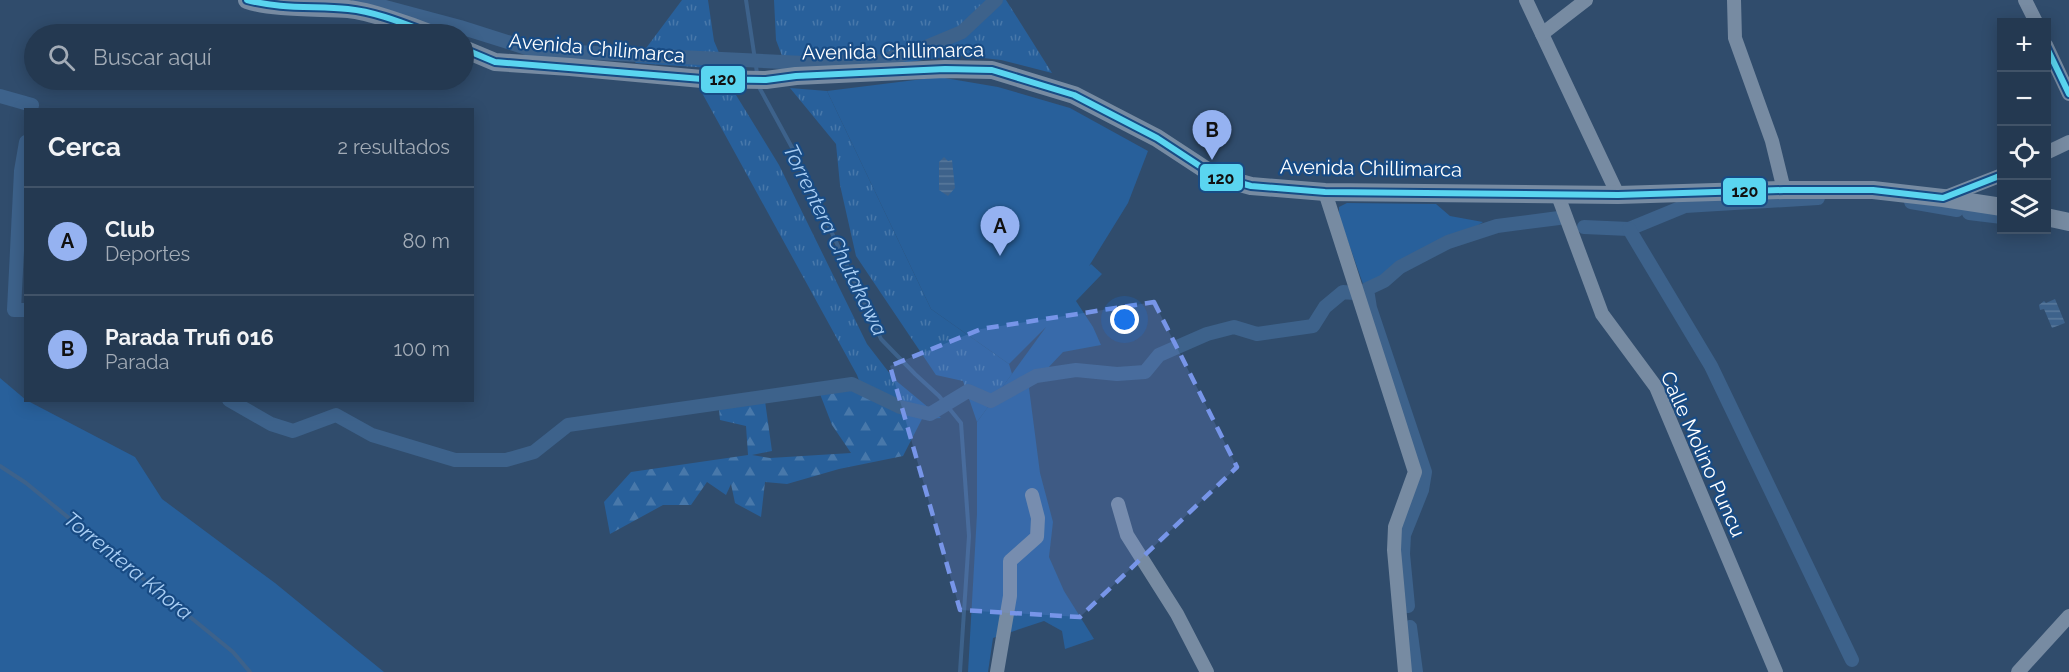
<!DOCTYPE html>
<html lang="es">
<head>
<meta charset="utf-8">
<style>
	body { margin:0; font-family:Raleway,sans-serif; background:#30445b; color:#f1f3f6 }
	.controls { position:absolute; right:18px; top:18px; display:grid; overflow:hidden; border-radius:0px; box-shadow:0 3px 15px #0003 }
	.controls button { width:54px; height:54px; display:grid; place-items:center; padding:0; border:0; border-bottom:2px solid #415368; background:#243951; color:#f1f3f6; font:30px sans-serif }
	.you { position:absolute; left:1125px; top:320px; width:21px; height:21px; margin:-15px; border:4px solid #fff; border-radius:50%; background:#1a73e8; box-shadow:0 0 0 9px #1a73e833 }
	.badge { display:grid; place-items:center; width:39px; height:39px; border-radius:50%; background:#95b2f1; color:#111; font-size:20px; font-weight:700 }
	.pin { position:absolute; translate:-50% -50px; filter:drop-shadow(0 2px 3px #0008) }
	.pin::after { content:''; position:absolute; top:32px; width:21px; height:18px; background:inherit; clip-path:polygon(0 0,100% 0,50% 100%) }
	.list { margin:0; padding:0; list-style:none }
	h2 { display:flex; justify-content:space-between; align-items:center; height:78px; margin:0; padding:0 24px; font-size:26px }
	h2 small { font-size:20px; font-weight:400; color:#a3acb7 }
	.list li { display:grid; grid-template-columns:39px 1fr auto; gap:18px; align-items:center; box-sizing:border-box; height:108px; padding:0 24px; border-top:2px solid #415368 }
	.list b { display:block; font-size:22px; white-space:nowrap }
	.list p { margin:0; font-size:20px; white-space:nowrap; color:#a3acb7 }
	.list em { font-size:20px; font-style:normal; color:#a3acb7 }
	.icon { flex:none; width:33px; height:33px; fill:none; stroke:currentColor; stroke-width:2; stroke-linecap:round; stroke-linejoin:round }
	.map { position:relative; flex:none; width:2069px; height:672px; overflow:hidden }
	.search { position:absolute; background:#243951; box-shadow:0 3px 15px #0003; left:24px; top:24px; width:450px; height:66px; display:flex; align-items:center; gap:15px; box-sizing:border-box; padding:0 21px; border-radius:33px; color:#a3acb7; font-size:22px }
	.panel { position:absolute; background:#243951; box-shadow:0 3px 15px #0003; left:24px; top:108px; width:450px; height:294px; border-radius:0px }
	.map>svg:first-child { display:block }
	.grass { fill:url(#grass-tufts) }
	.forest { fill:url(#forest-firs) }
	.park { fill:#28609b }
	.water { fill:url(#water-rules) }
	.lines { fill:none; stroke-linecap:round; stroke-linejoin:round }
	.stream { stroke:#3d628b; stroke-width:4 }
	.canal { stroke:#3d628b; stroke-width:14 }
	.minor { stroke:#778ba2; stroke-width:14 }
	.tertiary { stroke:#778ba2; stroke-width:18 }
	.bus-1-casing { stroke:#184b84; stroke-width:10 }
	.bus-1 { stroke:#5ad5f0; stroke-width:6 }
	.marked { fill:#7795e8; fill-opacity:0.2; stroke:#7795e8; stroke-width:4.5; stroke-dasharray:12 8; stroke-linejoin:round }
	.labels { text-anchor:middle; stroke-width:4.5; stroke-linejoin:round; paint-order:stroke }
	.street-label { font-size:20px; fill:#fff; stroke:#184b84 }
	.water-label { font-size:21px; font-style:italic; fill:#a9cef4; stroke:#184b84 }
	.line-badge { stroke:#184b84; stroke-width:2 }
	.pale-badge-label { font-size:16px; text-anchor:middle; font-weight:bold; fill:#111 }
</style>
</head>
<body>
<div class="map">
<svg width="2069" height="672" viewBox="0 0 2069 672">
	<defs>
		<pattern id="grass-tufts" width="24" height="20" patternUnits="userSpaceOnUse" patternTransform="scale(1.5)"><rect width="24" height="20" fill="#28609b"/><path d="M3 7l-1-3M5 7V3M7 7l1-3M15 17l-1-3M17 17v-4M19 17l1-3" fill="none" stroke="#4878aa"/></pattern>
		<pattern id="forest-firs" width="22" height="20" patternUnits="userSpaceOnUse" patternTransform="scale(1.5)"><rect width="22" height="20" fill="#28609b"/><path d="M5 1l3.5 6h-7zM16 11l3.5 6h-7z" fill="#4878aa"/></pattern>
		<pattern id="water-rules" width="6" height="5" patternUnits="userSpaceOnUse" patternTransform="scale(1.5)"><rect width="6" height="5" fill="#3d628b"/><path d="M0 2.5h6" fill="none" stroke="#5a7a9c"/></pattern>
	</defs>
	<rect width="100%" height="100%" fill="#304c6c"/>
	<!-- grass -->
	<g class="grass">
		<polygon points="682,0 708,0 714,41 726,69 635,63"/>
		<polygon points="774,0 1006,0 1052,73 1001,60 957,55 883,66 787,69 776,40"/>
		<polygon points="790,88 827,91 931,309 1009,364 1012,374 977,422 963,381 936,375 856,256 840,185 836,144"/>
		<polygon points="701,91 736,95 779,165 867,344 894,379 941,418 922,419 864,394 857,375"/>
	</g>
	<!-- forest -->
	<polygon class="forest" points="854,389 922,419 903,456 839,469 787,484 765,482 761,517 735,503 731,484 726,495 707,482 691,505 663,505 610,534 604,502 631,472 748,455 746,426 720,420 719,409 765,401 772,451 752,455 770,458 851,453 832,425 820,394"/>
	<!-- park -->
	<g class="park">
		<polygon points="939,77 998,87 1070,108 1148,151 1128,203 1089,266 1091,264 1102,274 1076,301 1093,327 1101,345 1063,352 1029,388 1040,473 1053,522 1049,557 1064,591 1094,639 1065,649 1062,631 1044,621 993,638 988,672 968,672 977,514 977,422 1046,327 1009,364 931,309 827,91"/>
		<polygon points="1347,203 1436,204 1450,216 1483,222 1472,229 1444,240 1398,262 1379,278 1363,284 1339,216 1339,207"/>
		<polygon points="0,378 26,400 135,457 162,499 275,583 384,672 0,672"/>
	</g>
	<!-- water -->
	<g class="water">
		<polygon points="944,157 948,161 952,160 955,188 948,196 939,190 939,162"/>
		<polygon points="2055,299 2065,323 2052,328 2044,309 2040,310 2039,305 2044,301 2046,303"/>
	</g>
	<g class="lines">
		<!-- stream -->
		<g class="stream">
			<polyline points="746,0 757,73"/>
			<polyline points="759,87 795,153 881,339 915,374 939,396 961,423 969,536 960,672"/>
			<polyline points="0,466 26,483 233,652 250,672"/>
		</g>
		<!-- canal -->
		<g class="canal">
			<polyline points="359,0 460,27 533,50 804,63 882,61 926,47 962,32 996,0"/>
			<polyline points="0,96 32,105 31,110"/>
			<polyline points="26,142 21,171 14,310 26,310"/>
			<polyline points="1911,202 1957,210"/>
			<polyline points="1969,213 2002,217"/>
			<polyline points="1584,227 1629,229 1685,206 1818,198"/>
			<polyline points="1629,229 1711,366 1852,660"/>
			<polyline points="229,400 271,424 293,431 336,415 372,435 455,460 506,460 534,452 568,425 852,384 900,407 930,414 968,391 991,401 1036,376 1076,370 1117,374 1145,372 1159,355 1207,334 1234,327 1257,334 1313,326 1325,307 1343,292 1354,293"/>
			<polyline points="1408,606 1403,554 1404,535 1422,490 1425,472 1370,308 1367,289 1384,281 1400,267 1448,242 1497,226 1559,218"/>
			<polyline points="1410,627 1416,672"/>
		</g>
		<!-- minor -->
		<g class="minor">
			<polyline points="1526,0 1618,195"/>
			<polyline points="1734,0 1735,38 1772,141 1784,190"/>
			<polyline points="2025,0 2036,22"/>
			<polyline points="1542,34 1586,0"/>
			<polyline points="2046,45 2069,94"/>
			<polyline points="2046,153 2069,142"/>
			<polyline points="1325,192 1415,472 1395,527 1394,550 1405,672"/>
			<polyline points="1557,193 1602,314 1656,387 1776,672"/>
			<polyline points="1943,198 2002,175"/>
			<polyline points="1118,504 1127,535 1177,614 1207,672"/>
			<polyline points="997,672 1010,596 1010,561 1037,537 1038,518 1032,495"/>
			<polyline points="2018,672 2069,616"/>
		</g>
		<!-- tertiary -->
		<g class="tertiary">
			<path d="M247,0C273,9 320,7 348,9C369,11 412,26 432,34"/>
			<polyline points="464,49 495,62 570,67 702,79 766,80 796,76 945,69 992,70 1074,95 1157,138 1215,176 1251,186 1325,192 1618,195 1784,190 1873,190 1943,198 2002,207"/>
			<polyline points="2046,217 2069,222"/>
		</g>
		<!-- bus-1 casing -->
		<g class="bus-1-casing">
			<g id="bus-1">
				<path d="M247,0C280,9 314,6 348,9C377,12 405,24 432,34"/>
				<polyline points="2046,46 2069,94"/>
				<polyline points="464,49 495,62 702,79 766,80 796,76 945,69 992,70 1074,95 1157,138 1215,176 1251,186 1325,192 1618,195 1784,190 1873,190 1943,198 2002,175"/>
			</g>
		</g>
		<!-- bus-1 -->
		<use href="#bus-1" class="bus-1"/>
	</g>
	<!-- marked area -->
	<path class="marked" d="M1154,302L1237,467L1080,617L960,610L890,366L981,329Z"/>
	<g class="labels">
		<!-- street labels -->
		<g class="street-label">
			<text transform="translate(597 48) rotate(5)" y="7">Avenida Chilimarca</text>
			<text transform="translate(893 51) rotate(-1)" y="7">Avenida Chillimarca</text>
			<text transform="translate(1371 168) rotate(1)" y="7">Avenida Chillimarca</text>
			<text transform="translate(1703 454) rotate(66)" y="7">Calle Molino Puncu</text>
		</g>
		<!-- water labels -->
		<g class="water-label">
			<text transform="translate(835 240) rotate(64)" y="7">Torrentera Chutakawa</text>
			<text transform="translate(128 566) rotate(39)" y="7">Torrentera Khora</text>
		</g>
	</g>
	<g class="line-badge">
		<rect x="700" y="65" width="46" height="29" rx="6" fill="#5ad5f0"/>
		<rect x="1199" y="163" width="45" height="29" rx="6" fill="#5ad5f0"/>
		<rect x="1722" y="177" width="45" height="29" rx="6" fill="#5ad5f0"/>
	</g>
	<g class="pale-badge-label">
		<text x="723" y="85">120</text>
		<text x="1221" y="184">120</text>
		<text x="1745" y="197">120</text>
	</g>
</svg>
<div class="controls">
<button>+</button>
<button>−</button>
<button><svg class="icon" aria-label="locate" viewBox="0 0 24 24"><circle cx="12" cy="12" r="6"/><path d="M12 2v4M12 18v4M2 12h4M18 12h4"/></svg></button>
<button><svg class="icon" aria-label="layers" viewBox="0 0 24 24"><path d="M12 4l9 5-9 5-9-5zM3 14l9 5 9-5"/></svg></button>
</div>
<div class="you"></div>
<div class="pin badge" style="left:1000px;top:256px">A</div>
<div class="pin badge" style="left:1212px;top:160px">B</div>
<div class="search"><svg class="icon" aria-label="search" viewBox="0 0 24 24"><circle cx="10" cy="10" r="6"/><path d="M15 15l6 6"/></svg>Buscar aquí</div>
<section class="panel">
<h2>Cerca<small>2 resultados</small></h2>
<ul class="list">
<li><span class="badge">A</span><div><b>Club</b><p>Deportes</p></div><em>80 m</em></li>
<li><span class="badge">B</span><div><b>Parada Trufi 016</b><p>Parada</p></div><em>100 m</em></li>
</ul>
</section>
</div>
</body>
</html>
